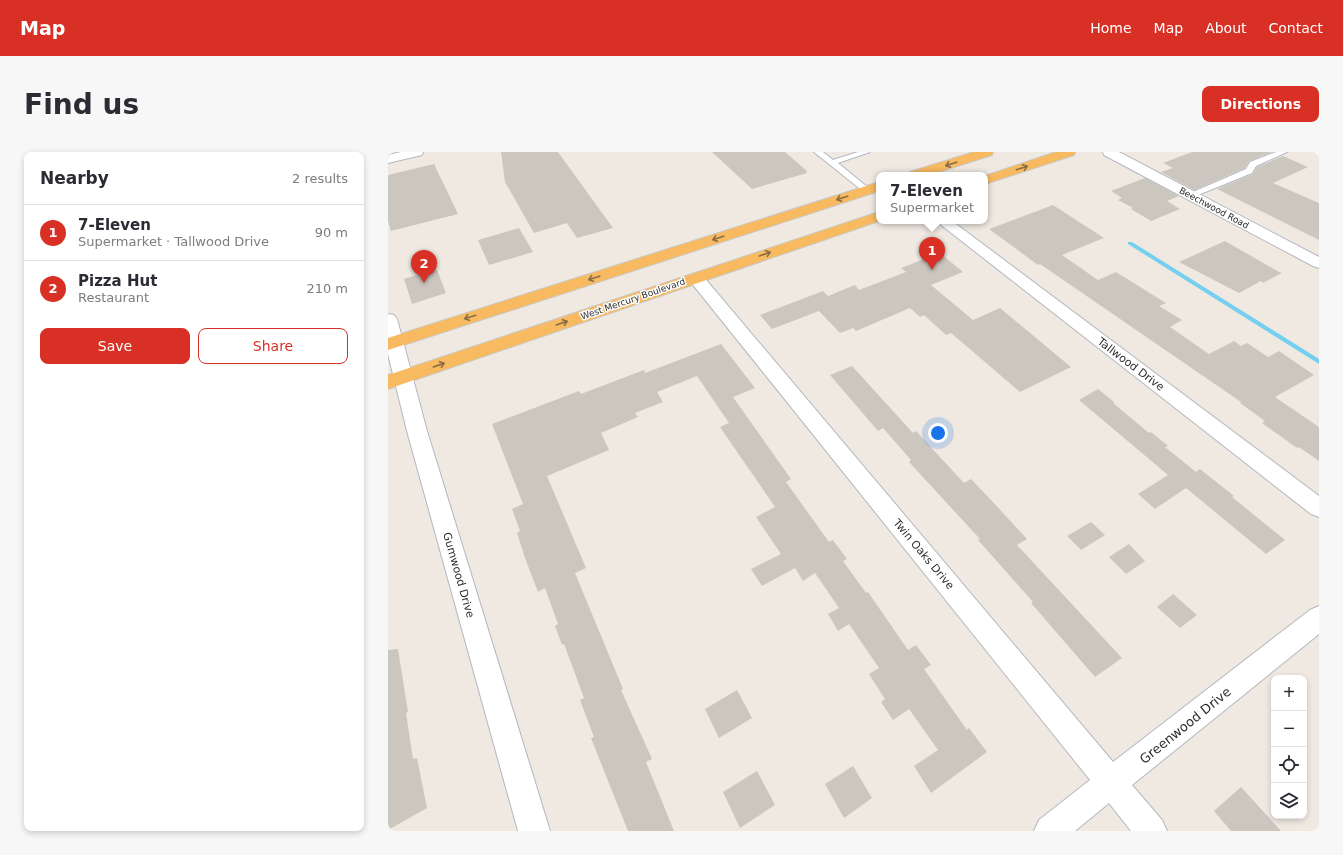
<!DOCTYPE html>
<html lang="en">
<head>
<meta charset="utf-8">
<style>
	body { margin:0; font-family:"DejaVu Sans",sans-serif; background:#f7f7f7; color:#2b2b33 }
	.controls { position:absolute; right:12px; bottom:12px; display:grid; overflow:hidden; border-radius:8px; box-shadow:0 2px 6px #0003 }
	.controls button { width:36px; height:36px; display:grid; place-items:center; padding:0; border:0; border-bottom:1px solid #e1e1e2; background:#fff; color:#2b2b33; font:20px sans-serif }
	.you { position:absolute; left:550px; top:281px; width:14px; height:14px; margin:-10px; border:3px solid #fff; border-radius:50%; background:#1a73e8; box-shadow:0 0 0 6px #1a73e833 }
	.badge { display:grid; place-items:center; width:26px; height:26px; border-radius:50%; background:#d93025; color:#fff; font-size:13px; font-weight:700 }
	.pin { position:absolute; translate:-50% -33px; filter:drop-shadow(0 1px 2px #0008) }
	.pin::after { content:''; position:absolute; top:21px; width:14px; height:12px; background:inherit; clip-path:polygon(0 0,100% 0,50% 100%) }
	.popup { position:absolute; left:488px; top:20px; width:112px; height:52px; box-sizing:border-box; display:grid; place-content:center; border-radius:8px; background:#fff; filter:drop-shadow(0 1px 3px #0005); font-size:13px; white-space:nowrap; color:#7c7c81 }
	.popup b { font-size:15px; color:#2b2b33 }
	.popup::after { content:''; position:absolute; left:50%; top:100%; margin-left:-8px; border:8px solid transparent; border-top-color:#fff }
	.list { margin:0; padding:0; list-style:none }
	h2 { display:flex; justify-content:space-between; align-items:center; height:52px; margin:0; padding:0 16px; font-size:17px }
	h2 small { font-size:13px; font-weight:400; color:#7c7c81 }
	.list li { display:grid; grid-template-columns:26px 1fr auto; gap:12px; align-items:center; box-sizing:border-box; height:56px; padding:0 16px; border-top:1px solid #e1e1e2 }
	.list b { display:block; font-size:15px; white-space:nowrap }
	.list p { margin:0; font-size:13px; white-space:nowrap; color:#7c7c81 }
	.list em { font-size:13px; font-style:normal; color:#7c7c81 }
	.actions { display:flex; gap:8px; padding:12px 16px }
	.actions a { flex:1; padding:9px 0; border:1px solid #d93025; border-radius:8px; text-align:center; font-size:14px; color:#d93025 }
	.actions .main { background:#d93025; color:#fff }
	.icon { flex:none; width:22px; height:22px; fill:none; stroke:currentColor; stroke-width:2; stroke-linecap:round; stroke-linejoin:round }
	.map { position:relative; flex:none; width:931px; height:679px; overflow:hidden; border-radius:8px }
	header { display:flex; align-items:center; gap:24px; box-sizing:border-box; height:56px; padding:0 20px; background:#d93025; color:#fff }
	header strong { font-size:19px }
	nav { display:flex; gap:22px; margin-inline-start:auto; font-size:14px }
	.intro { display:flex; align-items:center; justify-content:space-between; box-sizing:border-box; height:96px; padding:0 24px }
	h1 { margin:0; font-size:28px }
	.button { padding:10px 18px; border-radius:8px; background:#d93025; color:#fff; font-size:14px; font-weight:700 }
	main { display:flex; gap:24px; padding:0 24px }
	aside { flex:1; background:#fff; border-radius:8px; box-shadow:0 2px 6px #0003 }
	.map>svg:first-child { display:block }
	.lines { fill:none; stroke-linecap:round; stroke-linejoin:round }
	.stream { fill:#75cff0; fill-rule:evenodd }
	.building { fill:#cbc7bf }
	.service-casing { stroke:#b4b7c1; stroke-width:2 }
	.minor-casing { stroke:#b4b7c1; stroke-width:2 }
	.trunk-casing { stroke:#c9c9c9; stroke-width:2 }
	.service { fill:#fff; fill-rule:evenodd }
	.minor { fill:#fff; fill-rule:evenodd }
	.trunk { fill:#f8ba60; fill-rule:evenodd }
	.oneway { stroke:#896d44 }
	.labels { text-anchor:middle; stroke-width:3; stroke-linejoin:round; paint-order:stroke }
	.far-street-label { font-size:9px; fill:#2e2e2e; stroke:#fff }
	.street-label { font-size:11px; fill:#2e2e2e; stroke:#fff }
	.near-street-label { font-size:13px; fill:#2e2e2e; stroke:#fff }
</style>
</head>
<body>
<header>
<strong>Map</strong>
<nav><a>Home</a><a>Map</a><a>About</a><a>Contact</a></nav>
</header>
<div class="intro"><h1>Find us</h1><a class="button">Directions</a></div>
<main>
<aside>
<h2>Nearby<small>2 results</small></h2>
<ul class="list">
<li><span class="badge">1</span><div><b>7-Eleven</b><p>Supermarket · Tallwood Drive</p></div><em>90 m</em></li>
<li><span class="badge">2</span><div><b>Pizza Hut</b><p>Restaurant</p></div><em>210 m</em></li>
</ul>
<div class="actions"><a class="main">Save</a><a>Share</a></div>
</aside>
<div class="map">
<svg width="931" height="679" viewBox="0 0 931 679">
	<rect width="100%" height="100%" fill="#efe9e1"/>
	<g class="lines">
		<!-- stream -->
		<polygon class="stream" points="740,90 744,90 931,207 931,212 740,92"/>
	</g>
	<!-- building -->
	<g class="building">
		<polygon points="113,0 170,0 225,76 189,86 179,71 146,81 117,30"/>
		<polygon points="324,0 397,0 419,19 418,19 419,21 364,37"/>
		<polygon points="804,0 884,0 861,9 857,16 806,38 773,20 785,16 775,11"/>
		<polygon points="895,4 920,15 885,31 931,51 931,88 829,37 865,22 869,15"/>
		<polygon points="46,12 70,62 3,79 0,69 0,23"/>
		<polygon points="757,26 791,44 779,49 792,57 763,69 743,57 745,56 730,48 734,46 723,39"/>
		<polygon points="665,53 716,86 674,103 710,128 728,120 778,151 771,154 794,168 782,175 821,202 846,189 853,194 859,191 880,205 891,199 926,223 887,245 931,275 931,309 911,295 909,296 874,271 877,269 852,251 853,250 652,112 650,113 601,77"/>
		<polygon points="131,76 145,100 101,113 90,88"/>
		<polygon points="837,89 891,120 894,121 875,131 873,129 851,141 791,110"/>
		<polygon points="552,101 575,120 543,133 585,168 612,156 683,215 632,240 563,181 558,183 536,163 532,165 522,156 468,179 465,176 452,181 431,159 384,177 372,163 435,139 440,144 467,133 471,138 518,120 513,116"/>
		<polygon points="46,118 49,118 58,141 24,152 16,127"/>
		<polygon points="333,192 367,236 345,245 403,327 398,330 441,390 445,388 459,407 455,409 478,441 480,440 520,498 528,493 543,513 536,517 579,578 581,576 599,600 543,641 526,614 550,598 521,557 505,568 493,550 497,547 481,522 491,516 461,472 450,479 440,462 451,456 427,421 415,429 407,416 374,434 363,417 393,402 368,365 387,355 332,275 341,271 309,224 269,240 275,250 247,261 250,265 213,281 221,298 159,324 198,416 187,421 235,537 233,538 264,607 258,610 286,679 240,679 203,586 206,585 192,548 196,546 176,492 174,493 167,474 170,472 157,436 150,440 137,406 129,381 132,379 124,357 135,352 104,272 191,239 193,242 256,218 257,221"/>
		<polygon points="464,214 525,281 528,279 576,331 583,327 603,348 639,387 629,393 734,506 707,525 643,451 645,450 590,388 592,387 521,310 523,308 495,276 490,279 442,223"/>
		<polygon points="710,237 726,250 725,251 761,281 763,280 780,294 777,295 808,320 812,317 846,344 844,345 897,388 878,402 798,336 767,357 750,342 780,323 691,248"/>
		<polygon points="703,370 717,383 693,398 679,384"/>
		<polygon points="741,392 757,409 738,422 721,405"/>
		<polygon points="785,442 809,463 792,476 769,455"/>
		<polygon points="10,497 20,560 18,561 25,607 29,606 39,656 0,678 0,498"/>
		<polygon points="349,538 364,566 331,586 317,557"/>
		<polygon points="465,614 484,646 456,666 437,632"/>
		<polygon points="369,619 387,653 352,676 335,640"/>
		<polygon points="853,635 893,679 843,679 826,659"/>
	</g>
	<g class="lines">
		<!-- service casing -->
		<g class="service-casing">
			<g id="service">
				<polygon points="426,0 435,0 445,8 470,0 482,0 450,11 483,38 482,40 476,40"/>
				<polygon points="888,0 899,0 868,14 864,21 805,45 799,45 798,43 858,17 862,10"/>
			</g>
		</g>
		<!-- minor casing -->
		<g class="minor-casing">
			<g id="minor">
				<polygon points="13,0 35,0 34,3 0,11 0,3"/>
				<polygon points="715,0 731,0 931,105 931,116 925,114 716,3"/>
				<polygon points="548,69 564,69 931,344 931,365 923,362"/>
				<polygon points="308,121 314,123 725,610 922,458 931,454 931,482 744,633 774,668 779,679 743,679 721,651 687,679 646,679 651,668 702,628 302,129 300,126 302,123"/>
				<polygon points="0,162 6,163 9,167 39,279 162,679 130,679 19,279 0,202"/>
			</g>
		</g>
		<!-- trunk casing -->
		<g class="trunk-casing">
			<g id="trunk">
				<polygon points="586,0 605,0 604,3 541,23 520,23 522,20"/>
				<polygon points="668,0 687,0 686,3 597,32 597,24"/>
				<polygon points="491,30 491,39 0,198 0,186"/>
				<polygon points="491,60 491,69 0,237 0,223"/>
			</g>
		</g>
		<!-- service -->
		<use href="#service" class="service"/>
		<!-- minor -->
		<use href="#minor" class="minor"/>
		<!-- trunk -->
		<use href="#trunk" class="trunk"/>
	</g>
	<!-- one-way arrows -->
	<defs><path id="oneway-shaft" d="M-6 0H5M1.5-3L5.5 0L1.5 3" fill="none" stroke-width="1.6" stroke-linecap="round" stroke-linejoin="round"/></defs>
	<g class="oneway">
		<use href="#oneway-shaft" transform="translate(563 12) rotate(162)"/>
		<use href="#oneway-shaft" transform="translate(634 16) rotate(-18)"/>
		<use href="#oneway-shaft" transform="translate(454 46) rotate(162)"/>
		<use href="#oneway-shaft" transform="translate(330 86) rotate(162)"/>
		<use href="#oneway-shaft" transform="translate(377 102) rotate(-19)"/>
		<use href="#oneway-shaft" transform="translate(206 126) rotate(162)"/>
		<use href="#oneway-shaft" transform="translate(82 165) rotate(162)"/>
		<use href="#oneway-shaft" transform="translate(174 171) rotate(-19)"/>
		<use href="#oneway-shaft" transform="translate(51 213) rotate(-19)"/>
	</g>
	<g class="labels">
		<!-- far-street labels -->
		<g class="far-street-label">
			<text transform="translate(826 56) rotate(28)" y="3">Beechwood Road</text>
			<text transform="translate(245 147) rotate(-19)" y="3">West Mercury Boulevard</text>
		</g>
		<!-- street labels -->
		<g class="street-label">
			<text transform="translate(743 212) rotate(37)" y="4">Tallwood Drive</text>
			<text transform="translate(536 402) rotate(50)" y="4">Twin Oaks Drive</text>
			<text transform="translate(71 423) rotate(74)" y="4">Gumwood Drive</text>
		</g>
		<!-- near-street labels -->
		<g class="near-street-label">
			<text transform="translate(797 573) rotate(-39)" y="5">Greenwood Drive</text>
		</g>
	</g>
</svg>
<div class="controls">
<button>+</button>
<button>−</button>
<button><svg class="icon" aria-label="locate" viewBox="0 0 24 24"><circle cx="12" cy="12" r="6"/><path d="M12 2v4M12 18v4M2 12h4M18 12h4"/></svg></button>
<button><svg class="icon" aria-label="layers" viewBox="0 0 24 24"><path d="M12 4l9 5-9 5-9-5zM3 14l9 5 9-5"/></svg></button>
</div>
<div class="you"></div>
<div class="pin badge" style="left:544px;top:118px">1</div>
<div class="popup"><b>7-Eleven</b>Supermarket</div>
<div class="pin badge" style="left:36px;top:131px">2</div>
</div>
</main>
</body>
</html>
